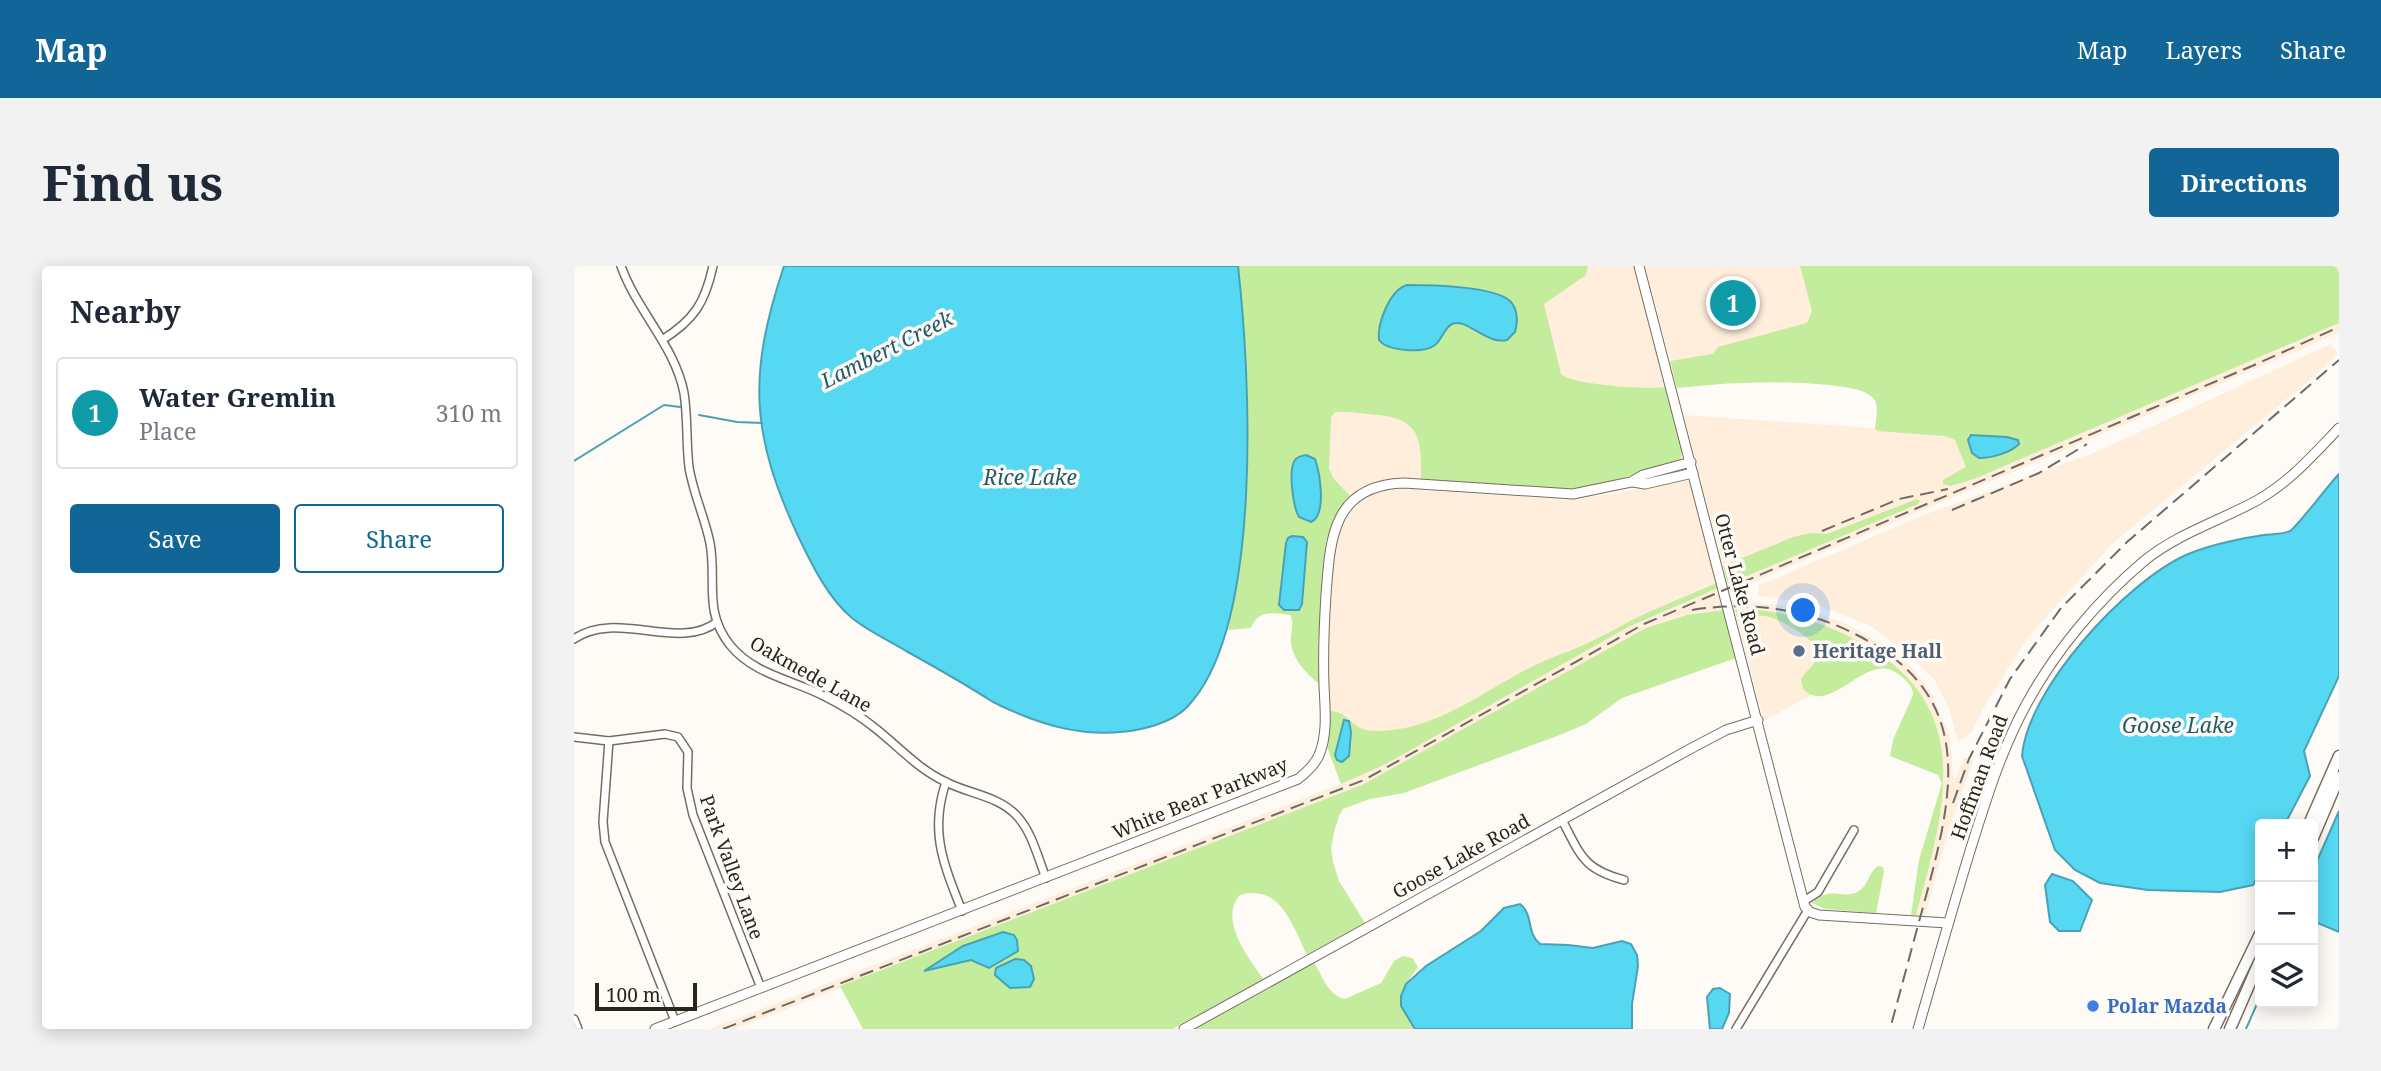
<!DOCTYPE html>
<html lang="en">
<head>
<meta charset="utf-8">
<style>
	body { margin:0; font-family:"Noto Serif",serif; background:#f2f2f3; color:#1f2937 }
	.controls { position:absolute; right:21px; bottom:21px; display:grid; overflow:hidden; border-radius:7px; box-shadow:0 4px 18px #0003 }
	.controls button { width:63px; height:63px; display:grid; place-items:center; padding:0; border:0; border-bottom:2px solid #e0e1e3; background:#fff; color:#1f2937; font:35px sans-serif }
	.scale { position:absolute; left:21px; bottom:18px; width:102px; box-sizing:border-box; padding-left:7px; border:4px solid #2a241e; border-top:0; font-size:19px; line-height:24px; white-space:nowrap; color:#2a241e; -webkit-text-stroke:5px #fefbf7; paint-order:stroke }
	.you { position:absolute; left:1230px; top:345px; width:24px; height:24px; margin:-18px; border:5px solid #fff; border-radius:50%; background:#1a73e8; box-shadow:0 0 0 10px #1a73e833 }
	.badge { display:grid; place-items:center; width:46px; height:46px; border-radius:50%; background:#116697; color:#fff; font-size:23px; font-weight:700 }
	.pin { position:absolute; translate:-50% -50%; border:4px solid #fff; box-shadow:0 2px 7px #0006 }
	.list { margin:0; padding:0; list-style:none }
	h2 { display:flex; justify-content:space-between; align-items:center; height:91px; margin:0; padding:0 28px; font-size:30px }
	h2 small { font-size:23px; font-weight:400; color:#747a83 }
	.list li { display:grid; grid-template-columns:46px 1fr auto; gap:21px; align-items:center; box-sizing:border-box; height:112px; margin:0 14px 14px; padding:0 14px; border:2px solid #e0e1e3; border-radius:7px }
	.list b { display:block; font-size:26px; white-space:nowrap }
	.list p { margin:0; font-size:23px; white-space:nowrap; color:#747a83 }
	.list em { font-size:23px; font-style:normal; color:#747a83 }
	.actions { display:flex; gap:14px; padding:21px 28px }
	.actions a { flex:1; padding:16px 0; border:2px solid #116697; border-radius:7px; text-align:center; font-size:24px; color:#116697 }
	.actions .main { background:#116697; color:#fff }
	.icon { flex:none; width:38px; height:38px; fill:none; stroke:currentColor; stroke-width:2; stroke-linecap:round; stroke-linejoin:round }
	.map { position:relative; flex:none; width:1765px; height:763px; overflow:hidden; border-radius:7px }
	header { display:flex; align-items:center; gap:42px; box-sizing:border-box; height:98px; padding:0 35px; background:#116697; color:#fff }
	header strong { font-size:33px }
	nav { display:flex; gap:38px; margin-inline-start:auto; font-size:24px }
	.intro { display:flex; align-items:center; justify-content:space-between; box-sizing:border-box; height:168px; padding:0 42px }
	h1 { margin:0; font-size:49px }
	.button { padding:18px 32px; border-radius:7px; background:#116697; color:#fff; font-size:24px; font-weight:700 }
	main { display:flex; gap:42px; padding:0 42px }
	aside { flex:1; background:#fff; border-radius:7px; box-shadow:0 4px 18px #0003 }
	.map>svg:first-child { display:block }
	.built { fill:#feeedb }
	.green { fill:#c3ec9c; fill-rule:evenodd }
	.water { fill:#56d8f3; stroke:#49a2b3; stroke-width:2 }
	.lines { fill:none; stroke-linecap:round; stroke-linejoin:round }
	.stream { stroke:#49a2b3; stroke-width:2 }
	.minor-casing { stroke:#796c5d; stroke-width:10 }
	.tertiary-casing { stroke:#796c5d; stroke-width:11 }
	.primary-casing { stroke:#796c5d; stroke-width:13 }
	.minor { stroke:#fff; stroke-width:7 }
	.tertiary { stroke:#fff; stroke-width:9 }
	.primary { stroke:#fff; stroke-width:10 }
	.rail { stroke:#6f6a65; stroke-width:2; stroke-dasharray:14 7; stroke-linecap:butt }
	.service-dot { fill:#5c6f8a; stroke:#fefbf7; stroke-width:2.5 }
	.shop-dot { fill:#3f7fe0; stroke:#fefbf7; stroke-width:2.5 }
	.labels { text-anchor:middle; stroke-width:7; stroke-linejoin:round; paint-order:stroke }
	.street-label { font-size:19px; fill:#2a241e; stroke:#fefbf7 }
	.service-label { font-size:19px; font-weight:bold; fill:#4e5e75; stroke:#fefbf7; text-anchor:start }
	.shop-label { font-size:19px; font-weight:bold; fill:#366cbe; stroke:#fefbf7; text-anchor:start }
	.water-label { font-size:21px; font-style:italic; fill:#255b67; stroke:#fefbf7 }
</style>
</head>
<body>
<header>
<strong>Map</strong>
<nav><a>Map</a><a>Layers</a><a>Share</a></nav>
</header>
<div class="intro"><h1>Find us</h1><a class="button">Directions</a></div>
<main>
<aside>
<h2>Nearby<small></small></h2>
<ul class="list">
<li><span class="badge" style="background:#0f9aa8">1</span><div><b>Water Gremlin</b><p>Place</p></div><em>310 m</em></li>
</ul>
<div class="actions"><a class="main">Save</a><a>Share</a></div>
</aside>
<div class="map">
<svg width="1765" height="763" viewBox="0 0 1765 763">
	<rect width="100%" height="100%" fill="#fefbf7"/>
	<!-- built -->
	<g class="built">
		<polygon points="970,0 1060,0 1108,184 1106,194 1087,201 1023,219 999,223 824,212 799,218 775,233 752,208 759,110"/>
		<polygon points="1071,0 1259,0 1290,113 1098,101"/>
		<polygon points="1765,57 1765,66 1735,80 1156,326 1110,149 1382,168"/>
		<polygon points="1757,78 1764,87 1744,107 1538,278 1455,370 1414,434 1397,467 1384,476 1375,442 1360,413 1337,390 1295,359 1239,338 1185,330 1184,320 1347,250 1522,186"/>
		<polygon points="1106,214 1114,215 1117,220 1150,344 779,523 161,763 136,763 777,514 753,481 756,457 754,374 761,280 765,265 778,245 796,230 811,224 827,223 997,234 1050,226"/>
		<polygon points="1158,335 1215,340 1243,347 1273,358 1322,387 1342,406 1358,428 1376,471 1380,517 1390,491 1399,495 1375,563 1351,650 1342,649 1370,515 1341,421 1308,390 1190,455"/>
	</g>
	<!-- green -->
	<g class="green">
		<path d="M664,0H1014L1012,9L970,38L987,108C998,119 1074,124 1092,121L1108,184L1107,193L1098,198L1023,219L999,223L847,213C848,167 844,151 794,148C783,147 772,145 761,146L757,151L755,202L759,212L777,231L761,250L752,276L744,376L745,418C733,408 718,393 717,376C716,366 721,357 716,349C699,347 684,343 677,362L654,364L664,308L672,96ZM741,193L746,217V245L727,253C717,238 717,214 720,197Z"/>
		<path d="M1226,0H1765V57L1400,213L1376,220L1369,218V214L1392,201L1381,174L1371,170L1303,165L1301,162C1302,153 1306,137 1298,131C1288,122 1269,121 1256,119C1204,114 1155,116 1103,122L1096,95L1139,88L1144,81L1233,57L1238,45ZM1397,169L1438,172L1444,174L1443,181L1411,192L1398,187L1394,176Z"/>
		<polygon points="1343,233 1346,235 1344,238 1154,318 1149,300 1219,271 1236,267 1253,268"/>
		<path d="M1143,317L1144,322L1054,361L812,498L767,518L753,481L757,445C778,447 777,466 803,465C866,465 913,421 968,396C986,388 1005,382 1022,373C1035,367 1047,360 1060,353C1087,340 1115,329 1143,317Z"/>
		<path d="M1150,344L1162,392L1048,432L1012,458L983,470L830,527L796,533L769,543L765,550L760,566L757,582L759,596L765,615L791,657L733,689C719,661 707,617 666,629C644,654 675,692 689,713L599,763H289L266,720L788,519L1072,362L1113,349Z"/>
		<path d="M1161,344C1201,342 1244,354 1280,373C1404,437 1372,539 1342,649H1337L1345,594L1368,517L1364,509L1316,490L1319,474L1339,429C1339,421 1334,416 1328,411C1295,378 1258,453 1229,423L1227,414C1231,405 1245,397 1244,386C1243,374 1207,354 1196,351C1185,349 1173,350 1163,351Z"/>
		<path d="M1305,600L1309,601L1310,606L1302,647L1252,643L1238,637C1258,618 1268,635 1285,625C1295,619 1295,604 1305,600Z"/>
		<path d="M829,690L838,692L844,701L832,718L922,763H620L740,696C748,710 755,730 771,733L807,717L820,695Z"/>
	</g>
	<!-- water -->
	<g class="water">
		<path d="M210,0H664C676,106 690,359 614,440C602,453 585,459 567,463C514,474 467,460 419,436C391,418 361,401 332,385C314,374 294,365 278,352C254,332 238,299 225,272C176,168 174,108 210,0Z"/>
		<path d="M833,19C855,19 920,20 936,35C944,43 944,56 941,66L933,74C912,79 892,51 878,58C870,62 868,74 861,79C849,88 813,85 805,74C803,57 816,24 833,19Z"/>
		<path d="M1397,169L1433,171L1444,174L1445,178C1436,187 1418,192 1405,192L1398,187L1394,174Z"/>
		<path d="M732,189L741,193C746,208 753,249 737,256L725,251C719,241 714,203 721,194C724,190 727,190 732,189Z"/>
		<path d="M1765,208V410L1730,485L1736,510L1711,558H1686V606L1679,619L1646,626L1574,624L1526,617L1501,604L1481,584L1448,490C1453,423 1552,316 1612,289C1635,279 1659,274 1684,270C1693,268 1707,269 1716,265C1723,261 1755,218 1765,208Z"/>
		<polygon points="718,270 729,271 733,276 728,338 725,344 710,344 705,339 712,277 714,272"/>
		<polygon points="770,454 775,455 777,466 775,490 768,496 763,494 761,489"/>
		<polygon points="1765,545 1765,666 1739,655 1739,604"/>
		<polygon points="1478,608 1499,615 1518,634 1506,665 1485,665 1476,656 1471,619"/>
		<path d="M946,638C960,649 952,667 966,678L994,679L1019,682L1048,675L1057,678L1063,689L1064,700L1058,738V763H841L827,740V730L832,718L852,700L907,665L930,642Z"/>
		<polygon points="429,666 440,669 443,674 444,685 415,702 397,694 350,705 389,680"/>
		<polygon points="441,693 450,694 457,700 460,713 456,721 436,722 421,709 422,702"/>
		<polygon points="1146,722 1156,728 1155,747 1148,763 1136,763 1133,731 1139,723"/>
	</g>
	<g class="lines">
		<!-- stream -->
		<g class="stream">
			<polyline points="125,149 163,156 188,157"/>
			<polyline points="0,195 90,139 106,141"/>
			<polyline points="1672,763 1686,731"/>
		</g>
		<!-- minor casing -->
		<g class="minor-casing">
			<g id="minor">
				<path d="M47,0C63,45 101,80 110,127C114,152 112,177 115,201C119,227 131,252 136,277C143,315 129,345 156,379C180,409 220,414 252,431C270,440 286,450 301,462C325,481 344,503 372,516C395,528 425,530 443,550C458,566 464,592 472,612"/>
				<path d="M88,74C120,54 131,37 139,0"/>
				<path d="M0,373C43,343 104,386 143,356"/>
				<polyline points="0,471 35,475 91,468 104,471 114,486 113,522 119,549 187,722"/>
				<polyline points="35,475 29,556 31,576 101,755"/>
				<path d="M372,516C355,566 370,599 388,645"/>
				<path d="M988,554C1007,590 1009,603 1050,614"/>
				<polyline points="1230,635 1244,626 1280,564"/>
				<polyline points="0,753 4,763"/>
				<polyline points="1162,763 1234,644"/>
			</g>
		</g>
		<!-- tertiary casing -->
		<g class="tertiary-casing">
			<g id="tertiary">
				<polyline points="1065,0 1231,641 1236,646 1245,649 1374,657"/>
				<polyline points="1059,216 1071,218 1119,207"/>
				<path d="M81,763L724,513C733,506 741,499 745,489C754,468 751,442 750,420C749,389 750,359 752,329C756,274 758,219 830,217L999,228L1057,216L1069,209L1117,196"/>
				<polyline points="610,763 1116,483 1152,464 1184,454"/>
				<path d="M1344,763C1361,704 1378,644 1396,585C1412,534 1427,484 1453,437C1482,384 1524,334 1570,295C1603,268 1645,255 1682,235C1715,217 1739,189 1765,162"/>
			</g>
		</g>
		<!-- primary casing -->
		<g class="primary-casing">
			<g id="primary">
				<polyline points="1735,558 1765,490"/>
				<polyline points="1739,572 1765,511"/>
				<polyline points="1640,763 1686,668"/>
				<polyline points="1656,763 1686,694"/>
			</g>
		</g>
		<!-- minor -->
		<use href="#minor" class="minor"/>
		<!-- tertiary -->
		<use href="#tertiary" class="tertiary"/>
		<!-- primary -->
		<use href="#primary" class="primary"/>
		<!-- rail -->
		<g class="rail">
			<polyline points="1378,244 1465,207 1513,178"/>
			<polyline points="1248,265 1325,233 1374,223"/>
			<path d="M1118,344C1174,335 1231,342 1283,369C1401,429 1381,522 1352,630C1340,674 1328,719 1316,763"/>
			<polyline points="1379,537 1395,493 1436,413 1487,342 1553,276 1765,94"/>
			<polyline points="149,763 790,514 1070,358 1678,100 1765,61"/>
		</g>
	</g>
	<!-- markers -->
	<circle class="service-dot" cx="1225" cy="385" r="7"/>
	<circle class="shop-dot" cx="1519" cy="740" r="7"/>
	<g class="labels">
		<!-- street labels -->
		<g class="street-label">
			<text transform="translate(1166 318) rotate(75)" y="7">Otter Lake Road</text>
			<text transform="translate(237 408) rotate(29)" y="7">Oakmede Lane</text>
			<text transform="translate(1405 511) rotate(-70)" y="7">Hoffman Road</text>
			<text transform="translate(626 532) rotate(-22)" y="7">White Bear Parkway</text>
			<text transform="translate(887 590) rotate(-29)" y="7">Goose Lake Road</text>
			<text transform="translate(158 601) rotate(70)" y="7">Park Valley Lane</text>
		</g>
		<!-- service labels -->
		<g class="service-label">
			<text x="1239" y="392">Heritage Hall</text>
		</g>
		<!-- shop labels -->
		<g class="shop-label">
			<text x="1533" y="747">Polar Mazda</text>
		</g>
		<!-- water labels -->
		<g class="water-label">
			<text transform="translate(313 84) rotate(-27)" y="7">Lambert Creek</text>
			<text x="456" y="219">Rice Lake</text>
			<text x="1604" y="467">Goose Lake</text>
		</g>
	</g>
</svg>
<div class="controls">
<button>+</button>
<button>−</button>
<button><svg class="icon" aria-label="layers" viewBox="0 0 24 24"><path d="M12 4l9 5-9 5-9-5zM3 14l9 5 9-5"/></svg></button>
</div>
<div class="scale">100 m</div>
<div class="you"></div>
<div class="pin badge" style="left:1159px;top:37px;background:#0f9aa8">1</div>
</div>
</main>
</body>
</html>
